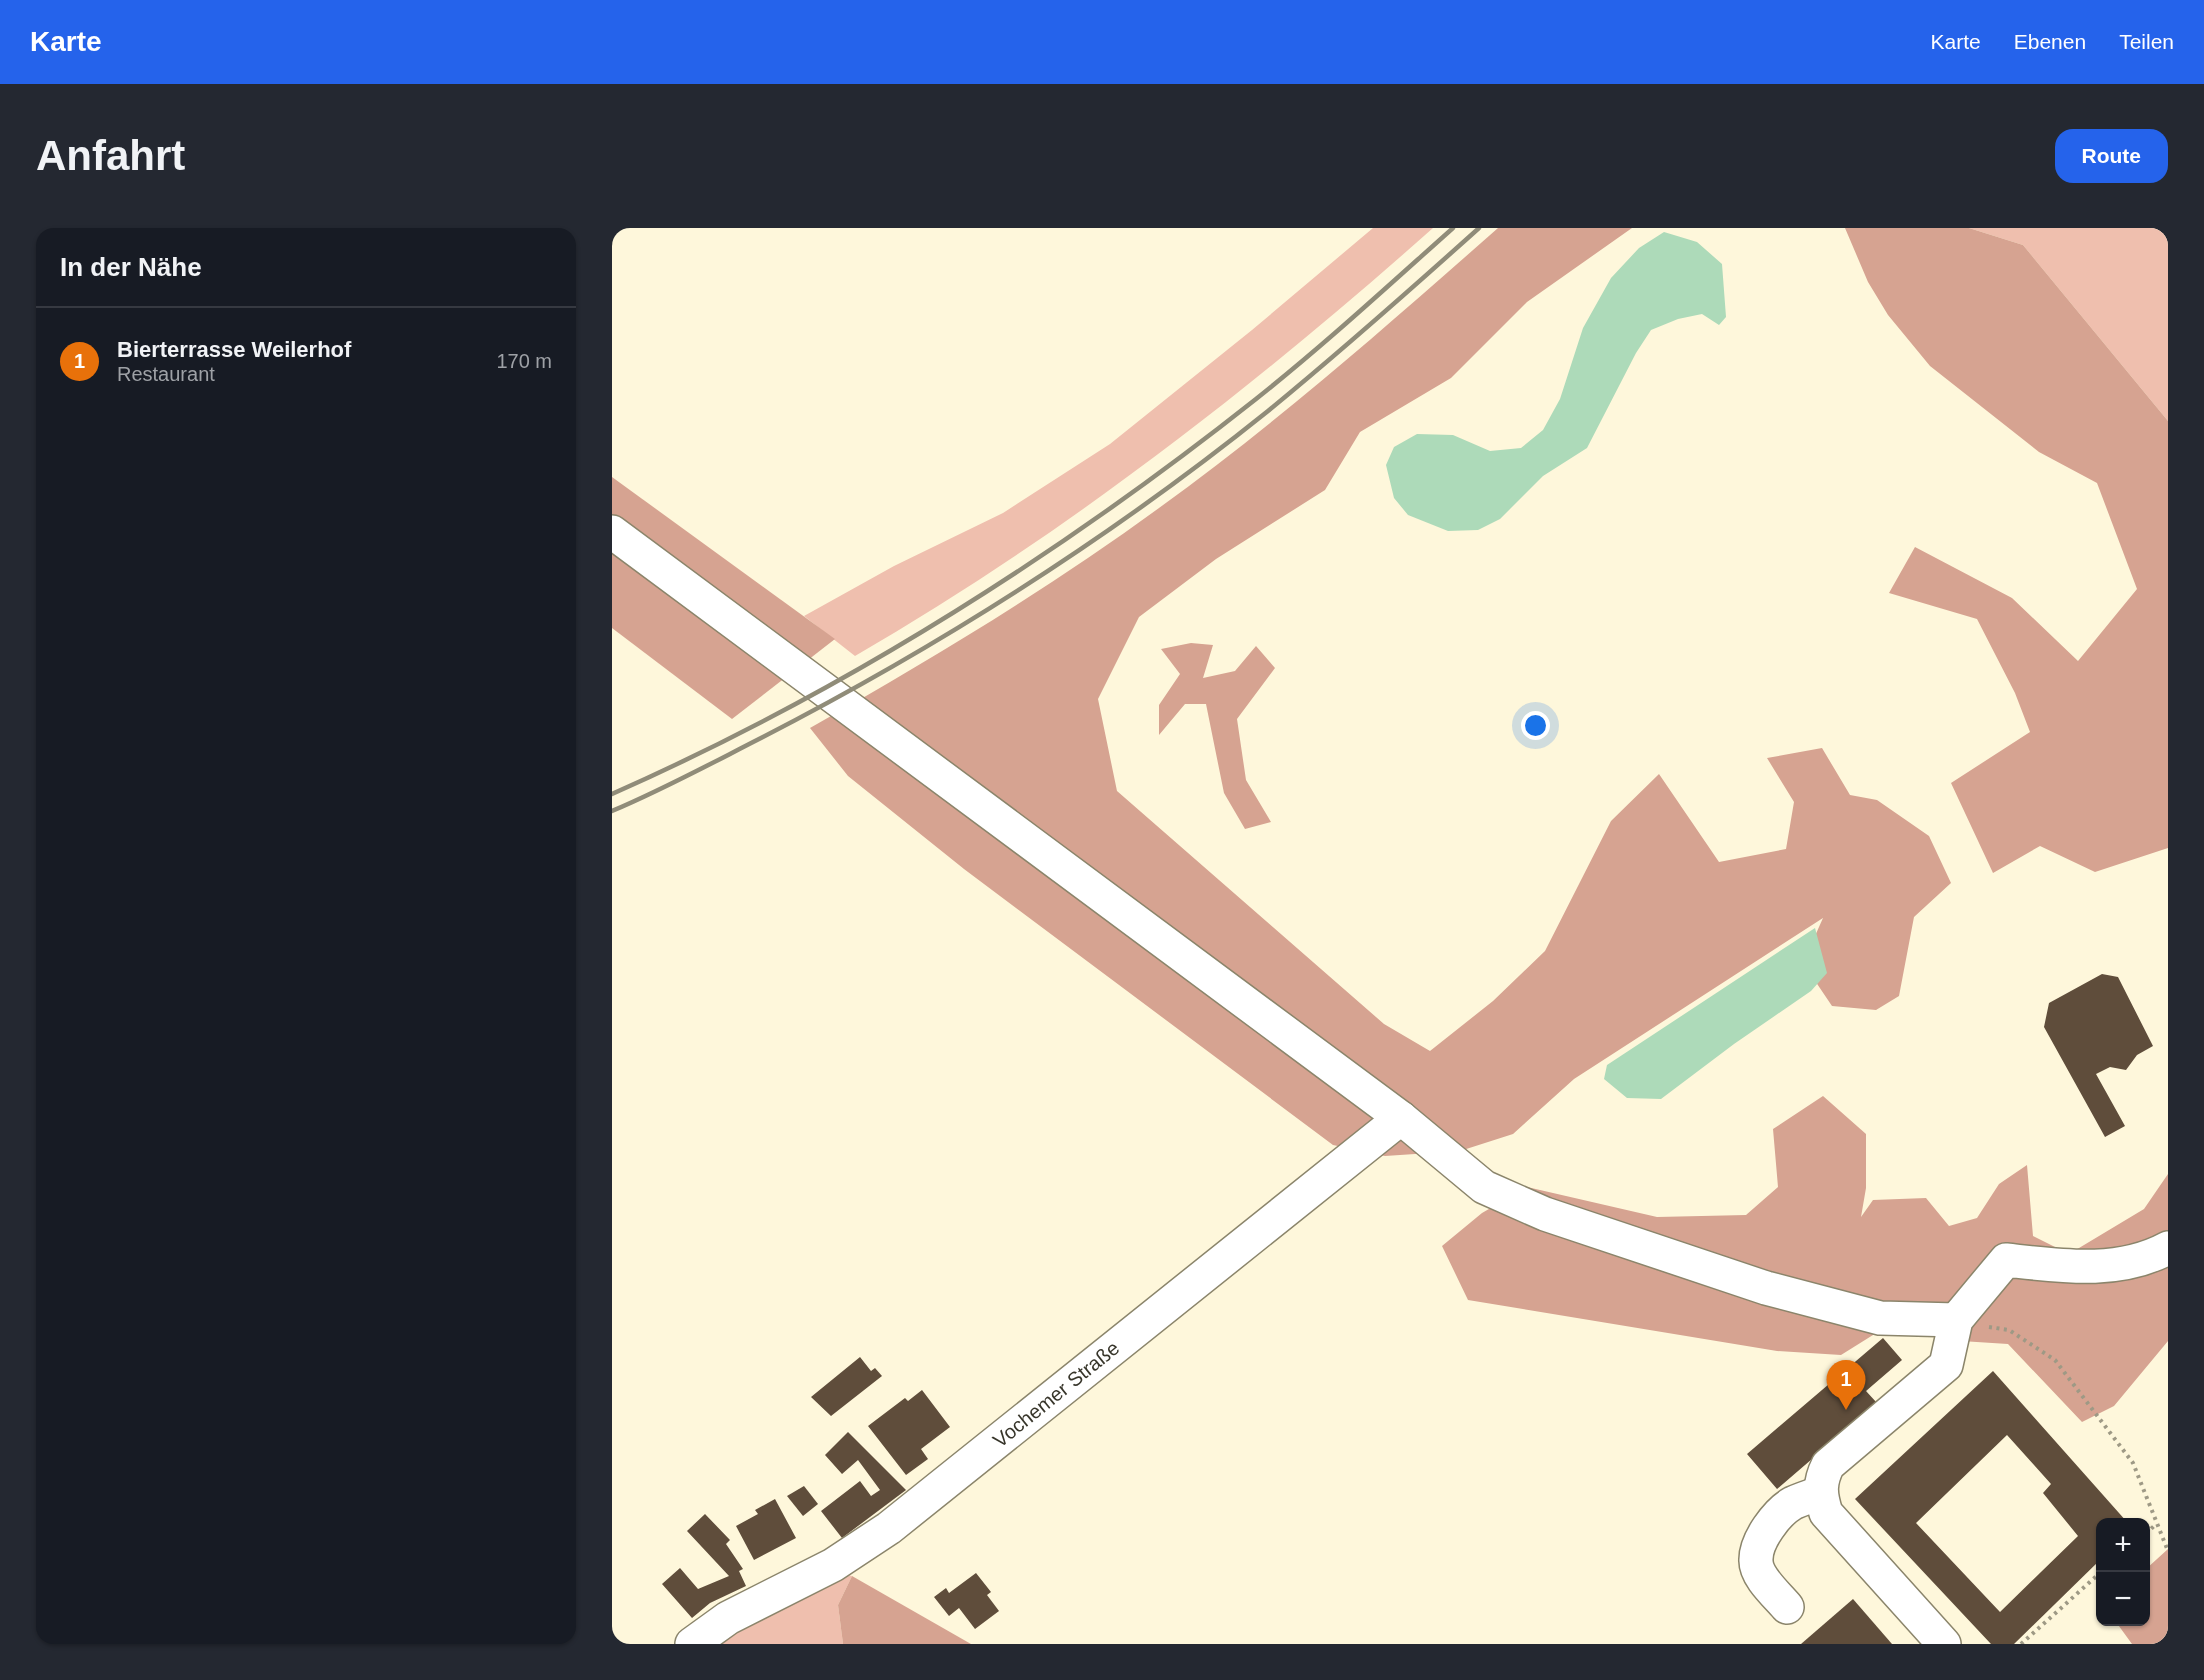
<!DOCTYPE html>
<html lang="de">
<head>
<meta charset="utf-8">
<style>
	body { margin:0; font-family:Helvetica,sans-serif; background:#242831; color:#f1f3f6 }
	.controls { position:absolute; right:18px; bottom:18px; display:grid; overflow:hidden; border-radius:12px; box-shadow:0 2px 4px #0004 }
	.controls button { width:54px; height:54px; display:grid; place-items:center; padding:0; border:0; border-bottom:2px solid #363941; background:#171b24; color:#f1f3f6; font:30px sans-serif }
	.you { position:absolute; left:924px; top:498px; width:21px; height:21px; margin:-15px; border:4px solid #fff; border-radius:50%; background:#1a73e8; box-shadow:0 0 0 9px #1a73e833 }
	.badge { display:grid; place-items:center; width:39px; height:39px; border-radius:50%; background:#2563eb; color:#fff; font-size:20px; font-weight:700 }
	.pin { position:absolute; translate:-50% -50px; filter:drop-shadow(0 2px 3px #0008) }
	.pin::after { content:''; position:absolute; top:32px; width:21px; height:18px; background:inherit; clip-path:polygon(0 0,100% 0,50% 100%) }
	.list { margin:0; padding:0; list-style:none }
	h2 { display:flex; justify-content:space-between; align-items:center; height:78px; margin:0; padding:0 24px; font-size:26px }
	h2 small { font-size:20px; font-weight:400; color:#9ea1a6 }
	.list li { display:grid; grid-template-columns:39px 1fr auto; gap:18px; align-items:center; box-sizing:border-box; height:108px; padding:0 24px; border-top:2px solid #363941 }
	.list b { display:block; font-size:22px; white-space:nowrap }
	.list p { margin:0; font-size:20px; white-space:nowrap; color:#9ea1a6 }
	.list em { font-size:20px; font-style:normal; color:#9ea1a6 }
	.map { position:relative; flex:none; width:1556px; height:1416px; overflow:hidden; border-radius:18px }
	header { display:flex; align-items:center; gap:36px; box-sizing:border-box; height:84px; padding:0 30px; background:#2563eb; color:#fff }
	header strong { font-size:28px }
	nav { display:flex; gap:33px; margin-inline-start:auto; font-size:21px }
	.intro { display:flex; align-items:center; justify-content:space-between; box-sizing:border-box; height:144px; padding:0 36px }
	h1 { margin:0; font-size:42px }
	.button { padding:15px 27px; border-radius:18px; background:#2563eb; color:#fff; font-size:21px; font-weight:700 }
	main { display:flex; gap:36px; padding:0 36px }
	aside { flex:1; background:#171b24; border-radius:18px; box-shadow:0 2px 4px #0004 }
	.map>svg:first-child { display:block }
	.green { fill:#efbfae }
	.forest { fill:#d6a391 }
	.water { fill:#addab9 }
	.building { fill:#5f4d3b; fill-rule:evenodd }
	.lines { fill:none; stroke-linecap:round; stroke-linejoin:round }
	.minor-casing { stroke:#8b856b; stroke-width:36 }
	.path { stroke:#9e9985; stroke-width:4; stroke-dasharray:3 4.5; stroke-linecap:butt }
	.minor { stroke:#fff; stroke-width:33 }
	.rail { stroke:#908c79; stroke-width:4.5 }
	.labels { text-anchor:middle; stroke-width:6; stroke-linejoin:round; paint-order:stroke }
	.street-label { font-size:20px; fill:#37352a; stroke:#fff }
</style>
</head>
<body>
<header>
<strong>Karte</strong>
<nav><a>Karte</a><a>Ebenen</a><a>Teilen</a></nav>
</header>
<div class="intro"><h1>Anfahrt</h1><a class="button">Route</a></div>
<main>
<aside>
<h2>In der Nähe<small></small></h2>
<ul class="list">
<li><span class="badge" style="background:#e8710a">1</span><div><b>Bierterrasse Weilerhof</b><p>Restaurant</p></div><em>170 m</em></li>
</ul>
</aside>
<div class="map">
<svg width="1556" height="1416" viewBox="0 0 1556 1416">
	<rect width="100%" height="100%" fill="#fef7db"/>
	<!-- green -->
	<g class="green">
		<path d="M761,0H821C641,160 452,307 243,428L192,388L282,338L391,285L498,216L640,102Z"/>
		<polygon points="1357,0 1556,0 1556,193 1411,17"/>
		<polygon points="228,1345 240,1348 226,1377 231,1416 100,1416"/>
	</g>
	<!-- forest -->
	<g class="forest">
		<path d="M886,0H1020L915,74L839,150L748,204L713,262L604,331L527,389L486,471L505,563L772,796L818,823L881,773L933,723L999,593L1047,546L1107,634L1174,621L1182,574L1155,530L1210,520L1238,567L1265,572L1317,608L1339,655L1302,689L1287,768L1264,782L1220,778L1191,735L1211,690L962,851L901,906L848,923L773,928L721,917L352,641L236,548L198,500C318,432 436,361 547,280C666,194 776,97 886,0Z"/>
		<polygon points="1233,0 1357,0 1411,17 1556,193 1556,620 1483,644 1428,618 1381,645 1339,555 1418,504 1403,465 1365,391 1277,365 1303,319 1400,370 1466,433 1525,361 1485,255 1427,224 1318,138 1276,87 1256,54"/>
		<polygon points="0,249 223,411 120,491 0,400"/>
		<polygon points="579,415 601,417 591,450 623,443 644,418 663,440 625,491 634,552 659,594 633,601 612,565 594,476 573,476 547,507 547,477 568,446 549,421"/>
		<polygon points="1211,868 1254,906 1254,960 1249,989 1261,972 1314,970 1337,998 1365,990 1387,956 1415,937 1421,1008 1457,1026 1532,981 1556,946 1556,1113 1502,1178 1470,1194 1396,1116 1349,1113 1277,1097 1229,1127 1165,1123 856,1072 830,1018 870,985 915,959 1045,989 1134,987 1166,959 1161,901"/>
		<polygon points="1556,1321 1556,1416 1520,1416 1504,1394 1534,1394 1534,1341"/>
		<polygon points="240,1348 359,1416 231,1416 226,1377"/>
	</g>
	<!-- water -->
	<g class="water">
		<polygon points="1052,4 1085,14 1110,36 1114,89 1107,97 1090,86 1066,91 1039,102 1024,125 975,220 931,248 888,291 866,302 836,303 796,287 782,270 774,237 782,219 805,206 841,207 878,223 909,220 931,202 948,171 971,100 999,50 1027,20"/>
		<polygon points="1203,700 1215,745 1199,763 1122,816 1049,871 1015,870 992,851 995,837"/>
	</g>
	<!-- building -->
	<g class="building">
		<polygon points="1490,746 1506,749 1541,818 1525,827 1514,842 1498,839 1484,846 1513,898 1493,909 1432,799 1437,775"/>
		<polygon points="1271,1110 1290,1132 1254,1163 1265,1175 1165,1261 1135,1226"/>
		<polygon points="248,1129 259,1143 263,1140 270,1148 219,1188 199,1169"/>
		<path d="M1381,1143L1515,1294H1488V1332L1402,1416H1379L1243,1271ZM1395,1207L1439,1256L1431,1265L1466,1308L1388,1384L1304,1295Z"/>
		<polygon points="310,1162 338,1199 309,1221 316,1231 294,1247 256,1198 293,1170 296,1173"/>
		<polygon points="236,1204 294,1262 230,1310 209,1283 248,1253 259,1268 268,1262 246,1232 230,1246 213,1227"/>
		<polygon points="192,1258 206,1276 191,1288 175,1268"/>
		<polygon points="163,1271 184,1310 142,1332 124,1298 146,1286 143,1282"/>
		<polygon points="93,1286 118,1312 114,1316 131,1341 127,1343 134,1358 98,1375 80,1390 50,1356 68,1340 86,1361 117,1348 75,1303"/>
		<polygon points="364,1345 379,1364 375,1367 387,1383 363,1401 347,1380 337,1388 322,1369 334,1360 337,1365"/>
		<polygon points="1241,1371 1280,1416 1189,1416"/>
	</g>
	<g class="lines">
		<!-- minor casing -->
		<g class="minor-casing">
			<g id="minor">
				<polyline points="0,304 789,890 872,959 933,986 1154,1060 1268,1090 1344,1092"/>
				<path d="M1175,1379C1165,1367 1144,1349 1144,1333C1143,1313 1165,1284 1181,1275C1190,1271 1199,1268 1208,1265"/>
				<polyline points="80,1416 116,1390 221,1337 277,1300 789,890"/>
				<path d="M1332,1416L1214,1285C1208,1266 1207,1255 1216,1237L1334,1137L1344,1092L1394,1032C1449,1038 1506,1047 1556,1020"/>
			</g>
		</g>
		<!-- path -->
		<g class="path">
			<polyline points="1377,1099 1397,1102 1443,1132 1521,1235 1556,1323"/>
			<polyline points="1534,1306 1543,1297"/>
			<polyline points="1409,1416 1488,1345"/>
		</g>
		<!-- minor -->
		<use href="#minor" class="minor"/>
		<!-- rail -->
		<g class="rail">
			<path d="M0,566C230,464 447,327 644,171C712,117 776,58 841,0"/>
			<path d="M0,583C50,562 98,536 147,511C326,419 498,310 656,183C728,124 798,62 867,0"/>
		</g>
	</g>
	<g class="labels">
		<!-- street labels -->
		<g class="street-label">
			<text transform="translate(444 1166) rotate(-39)" y="7">Vochemer Straße</text>
		</g>
	</g>
</svg>
<div class="controls">
<button>+</button>
<button>−</button>
</div>
<div class="you"></div>
<div class="pin badge" style="left:1234px;top:1182px;background:#e8710a">1</div>
</div>
</main>
</body>
</html>
